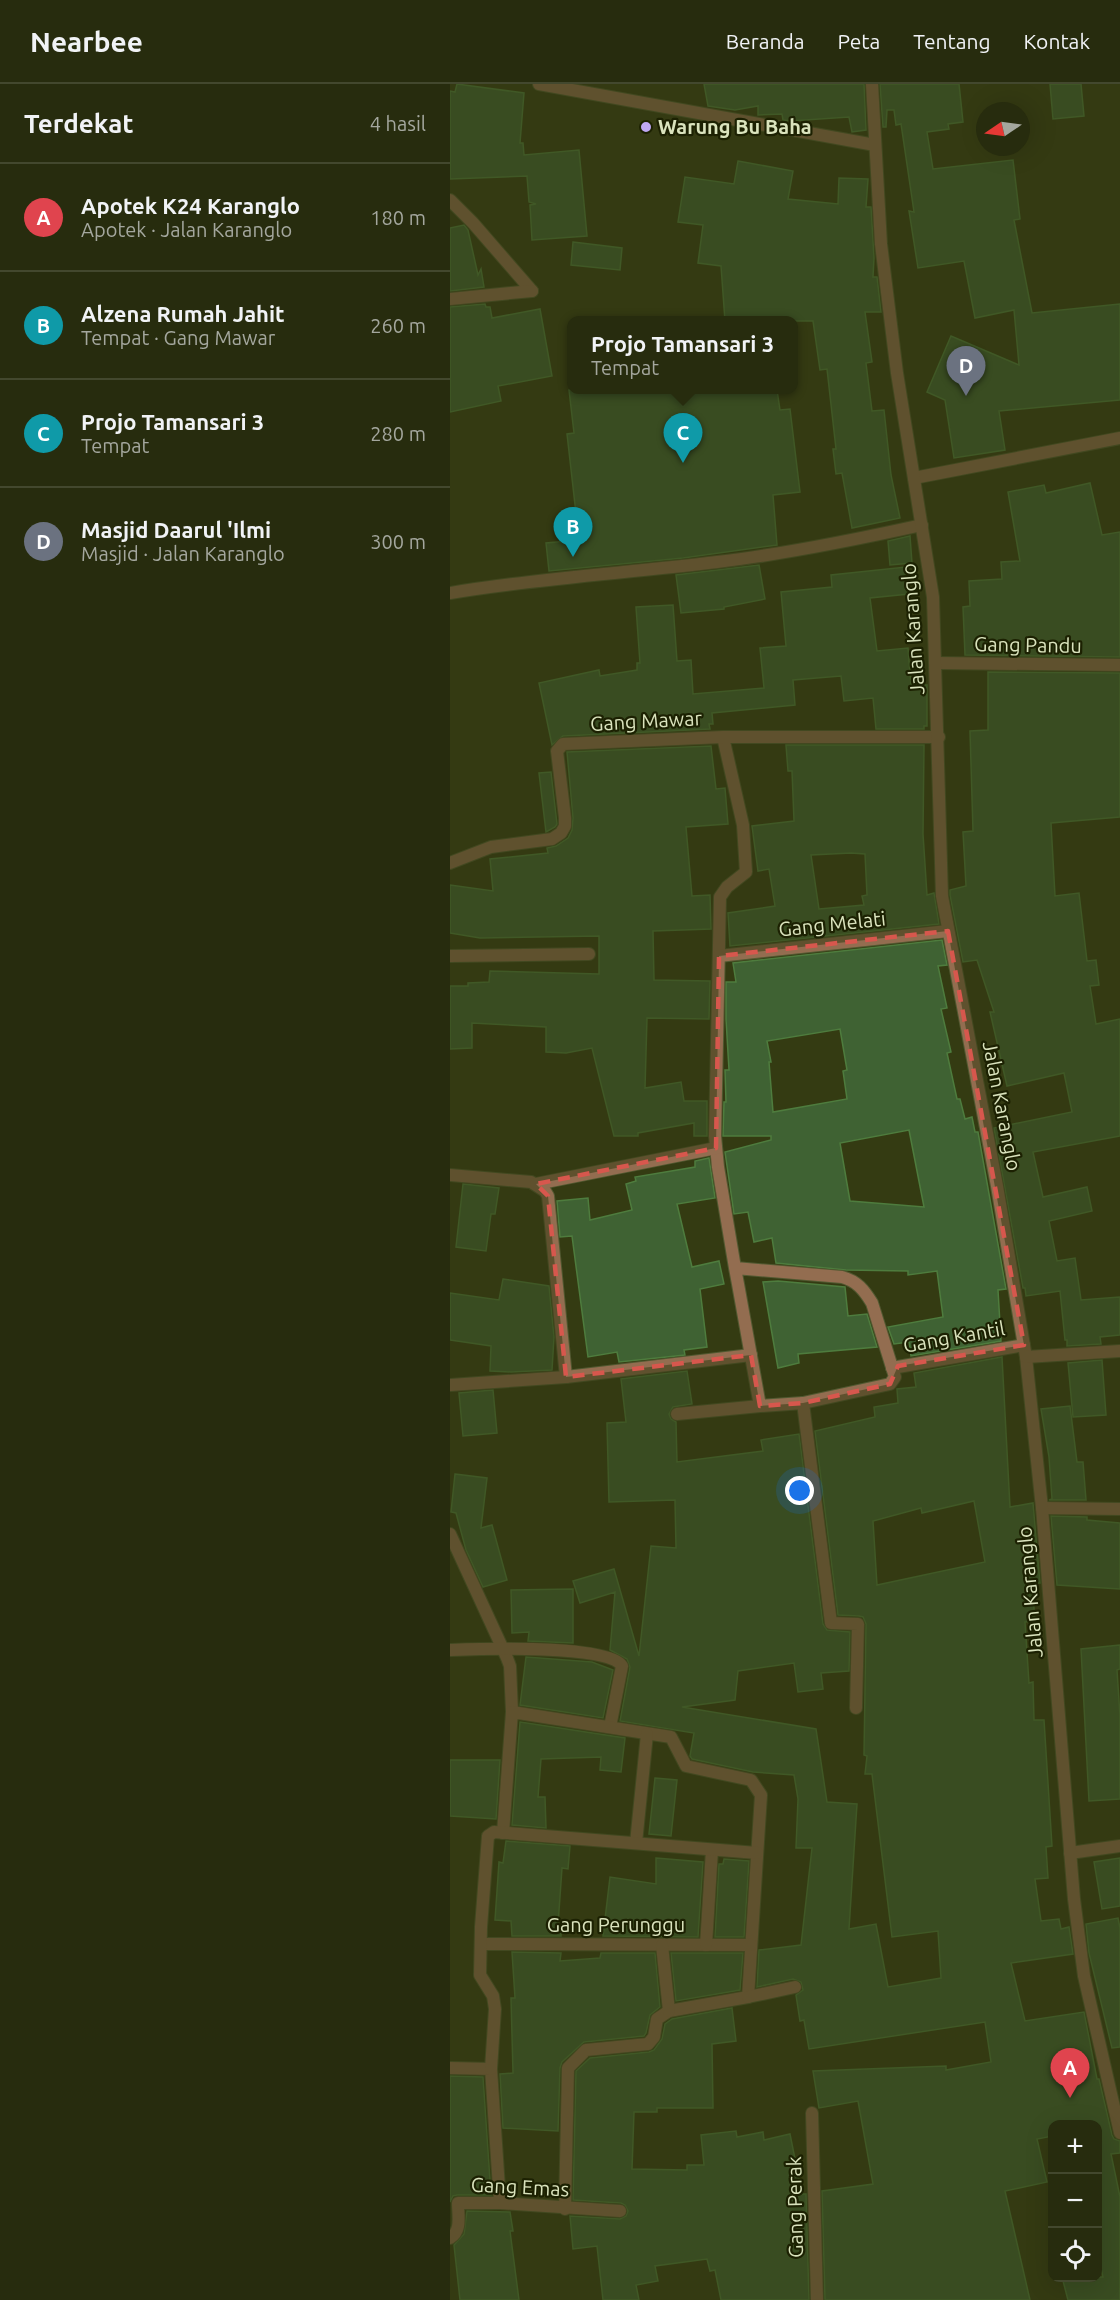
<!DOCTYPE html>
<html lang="id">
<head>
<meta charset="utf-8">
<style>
	body { margin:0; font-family:Ubuntu,sans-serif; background:#33381c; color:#f1f3f6 }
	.controls { position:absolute; right:18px; bottom:18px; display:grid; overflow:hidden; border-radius:12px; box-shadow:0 6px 24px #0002 }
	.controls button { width:54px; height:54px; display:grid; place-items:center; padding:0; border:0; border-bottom:2px solid #43482e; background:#272c0e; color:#f1f3f6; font:30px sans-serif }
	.compass { position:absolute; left:526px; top:18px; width:54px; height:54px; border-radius:50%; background:#272c0e; box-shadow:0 6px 24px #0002; rotate:257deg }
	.you { position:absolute; left:350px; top:1407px; width:21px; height:21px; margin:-15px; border:4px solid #fff; border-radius:50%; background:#1a73e8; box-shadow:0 0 0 9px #1a73e833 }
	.badge { display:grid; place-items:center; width:39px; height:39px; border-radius:50%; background:#d93025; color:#fff; font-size:20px; font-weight:700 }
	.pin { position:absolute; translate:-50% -50px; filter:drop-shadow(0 2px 3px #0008) }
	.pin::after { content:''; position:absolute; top:32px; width:21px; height:18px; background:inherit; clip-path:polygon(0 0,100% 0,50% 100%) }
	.popup { position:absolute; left:117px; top:232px; width:231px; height:78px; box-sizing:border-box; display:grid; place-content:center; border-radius:12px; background:#272c0e; filter:drop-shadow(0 2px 4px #0005); font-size:20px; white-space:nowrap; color:#a4a79e }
	.popup b { font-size:22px; color:#f1f3f6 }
	.popup::after { content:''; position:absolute; left:50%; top:100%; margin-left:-12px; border:12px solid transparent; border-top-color:#272c0e }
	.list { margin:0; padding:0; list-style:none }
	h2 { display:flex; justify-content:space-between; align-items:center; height:78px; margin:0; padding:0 24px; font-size:26px }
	h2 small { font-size:20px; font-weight:400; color:#a4a79e }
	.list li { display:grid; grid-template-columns:39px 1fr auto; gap:18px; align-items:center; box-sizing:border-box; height:108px; padding:0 24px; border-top:2px solid #43482e }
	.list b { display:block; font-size:22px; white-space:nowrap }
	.list p { margin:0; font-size:20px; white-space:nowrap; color:#a4a79e }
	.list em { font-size:20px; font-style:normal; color:#a4a79e }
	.icon { flex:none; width:33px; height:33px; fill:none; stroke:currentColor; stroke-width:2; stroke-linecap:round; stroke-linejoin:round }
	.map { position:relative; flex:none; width:670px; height:2216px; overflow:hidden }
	header { display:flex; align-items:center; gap:36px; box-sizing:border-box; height:84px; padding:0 30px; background:#272c0e; border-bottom:2px solid #43482e }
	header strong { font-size:28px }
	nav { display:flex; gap:33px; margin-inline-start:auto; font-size:21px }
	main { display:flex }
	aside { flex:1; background:#272c0e }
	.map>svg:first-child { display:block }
	.building { fill:#3f6233; stroke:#4e7c3e; stroke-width:1.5; fill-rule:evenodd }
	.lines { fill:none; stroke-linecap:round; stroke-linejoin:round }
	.minor-casing { stroke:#525931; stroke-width:14 }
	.tertiary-casing { stroke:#525931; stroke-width:14 }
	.minor { stroke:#936d50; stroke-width:12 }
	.tertiary { stroke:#936d50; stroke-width:12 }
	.marked { fill:none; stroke:#d7574d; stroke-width:4.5; stroke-dasharray:12 8; stroke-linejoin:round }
	.poi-dot { fill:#c0a8f4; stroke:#1c2102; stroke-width:2 }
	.labels { text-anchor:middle; stroke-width:4.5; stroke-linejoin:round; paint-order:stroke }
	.poi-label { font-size:20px; font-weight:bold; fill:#dae3bd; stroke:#1c2102; text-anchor:start }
	.street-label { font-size:20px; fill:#dae3bd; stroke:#1c2102 }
</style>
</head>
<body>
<header>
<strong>Nearbee</strong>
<nav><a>Beranda</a><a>Peta</a><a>Tentang</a><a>Kontak</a></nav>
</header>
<main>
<aside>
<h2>Terdekat<small>4 hasil</small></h2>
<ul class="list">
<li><span class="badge" style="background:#e0444e">A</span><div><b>Apotek K24 Karanglo</b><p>Apotek · Jalan Karanglo</p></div><em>180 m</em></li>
<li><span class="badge" style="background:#0f9aa8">B</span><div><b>Alzena Rumah Jahit</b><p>Tempat · Gang Mawar</p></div><em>260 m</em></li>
<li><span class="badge" style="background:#0f9aa8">C</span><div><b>Projo Tamansari 3</b><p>Tempat</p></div><em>280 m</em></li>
<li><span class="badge" style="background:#6b7280">D</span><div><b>Masjid Daarul 'Ilmi</b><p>Masjid · Jalan Karanglo</p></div><em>300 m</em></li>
</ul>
</aside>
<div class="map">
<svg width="670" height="2216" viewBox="0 0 670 2216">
	<rect width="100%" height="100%" fill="#343b12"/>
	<!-- building -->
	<g class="building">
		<polygon points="7,0 74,9 70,59 73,59 74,71 129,66 137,152 82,156 80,121 86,120 79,118 77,92 0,95 0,7 5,8"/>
		<polygon points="254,0 414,0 416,46 402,48 399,33 340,37 333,36 332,30 308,31 308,22 285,26 258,22"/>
		<polygon points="430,0 509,0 513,38 498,40 499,45 477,48 483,85 563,76 570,135 564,136 582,229 670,220 670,316 549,327 555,366 504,374 495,316 477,308 501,252 569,281 564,226 525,234 514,177 468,184 459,127 464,128 451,40 446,41 444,26 437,26 436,43 433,43"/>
		<polygon points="600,0 631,0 634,32 603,35"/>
		<polygon points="288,77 343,87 338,115 388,120 389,94 418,95 416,123 421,123 424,174 423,193 427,193 431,228 415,228 422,278 416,279 422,327 434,326 441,391 450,434 402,444 392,389 386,390 383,365 386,365 377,285 370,286 363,237 275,237 271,182 248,179 253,141 228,138 235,93 284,100"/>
		<polygon points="14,141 18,146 28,191 31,185 34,203 0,207 0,144"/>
		<polygon points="123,158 172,164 170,186 121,181"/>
		<polygon points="35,220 36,223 40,223 42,234 90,225 102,292 48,302 51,317 0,328 0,223"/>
		<polygon points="119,306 327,306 330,326 340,325 350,408 323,411 327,461 233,474 99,487 96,459 129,456 117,350 124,349"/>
		<polygon points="640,399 652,451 670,448 670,573 515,571 513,523 520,522 519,497 552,495 551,478 570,477 558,408 594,401 596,409"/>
		<polygon points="460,452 462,479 440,481 438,457"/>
		<polygon points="309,481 315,515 274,523 274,525 231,529 226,491"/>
		<polygon points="456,483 459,510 420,514 427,567 458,564 461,601 477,601 477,642 474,642 474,645 426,645 423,614 394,617 391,592 343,596 345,621 262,629 263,640 259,640 260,645 113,652 102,661 89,599 149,586 150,592 187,586 187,579 190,579 186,523 223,521 227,577 241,576 243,610 314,604 310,564 336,562 331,508 382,503 381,491"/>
		<polygon points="538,588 670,589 670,733 601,739 605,812 629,809 637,877 646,876 649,901 640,902 646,940 670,935 670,1052 583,1068 593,1113 637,1103 642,1127 599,1137 607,1177 625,1174 631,1216 670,1213 670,1251 650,1253 651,1260 617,1262 617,1256 615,1256 610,1207 576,1212 575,1204 573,1204 544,1044 622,1028 614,989 557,1002 540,928 544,928 527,876 513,878 500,811 500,806 516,802 513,748 523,747 520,647 538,646"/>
		<path d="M336,661H474L473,750L477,811L484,809L489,840L280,862L278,829L325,822L319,785L308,787L302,742L344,737L342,687H338ZM401,769L415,770L417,811L412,812L414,821L369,825L361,771Z"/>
		<polygon points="261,662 266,705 275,704 278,740 236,743 242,812 260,811 261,845 203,847 204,896 260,897 259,935 197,934 195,1004 231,998 234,1017 257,1017 257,1052 244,1052 244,1039 188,1049 188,1052 164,1052 142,964 116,969 96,968 96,943 22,939 22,964 0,965 0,902 18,902 18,899 39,898 40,887 149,890 149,852 30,854 0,849 0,801 43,807 40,775 98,769 97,764 106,762 118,754 122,746 123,734 117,668"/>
		<polygon points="101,688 107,740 105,743 96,748 89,689"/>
		<path d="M492,856L497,881L488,882L497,924L491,925L501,968L497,969L507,1015H510L515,1035L522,1033L525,1048H528L556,1205L548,1206L551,1257L461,1272L459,1258L444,1260L438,1243L493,1233L487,1187L458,1191V1187L396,1186L326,1179L322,1154L304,1158L298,1128L284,1130L275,1068L321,1056V1052H273L274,1018H276L275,986H279L276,935V898H286L283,879ZM390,945L397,986L393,987L397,1015L323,1028L319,978H321L317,957ZM459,1046L474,1123L400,1117L390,1059Z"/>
		<polygon points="259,1074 265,1114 227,1120 242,1183 269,1177 274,1200 250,1205 257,1263 234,1266 235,1271 169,1278 167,1268 138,1273 122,1152 110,1153 107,1117 138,1114 140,1136 182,1126 176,1100 186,1097 185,1093 245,1083 245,1077"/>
		<polygon points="13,1100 49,1104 45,1130 41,1130 36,1167 6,1163"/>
		<polygon points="53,1195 99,1202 104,1253 102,1286 61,1288 40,1287 41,1262 0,1256 0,1209 49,1216"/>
		<polygon points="328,1197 395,1203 398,1232 417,1230 427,1263 348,1270 349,1279 328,1284 313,1198"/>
		<path d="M552,1273L560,1423L583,1419L590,1499H582L585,1537L575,1538L579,1599L583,1598L584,1636H594L602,1762L596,1763L598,1794L585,1795L591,1837L609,1835L611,1845L619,1843L623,1870L561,1879L575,1937L634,1928L647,1995H649L662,2051L664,2055L670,2057V2069L661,2070L670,2113V2216H618L612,2193H653L648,2171V2040H603V2052L587,2055L597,2098L555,2107L580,2216H375L372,2107L423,2100L408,2017L369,2024L363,1987L496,1982V1986L541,1978L535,1938L359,1965L354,1936L350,1937L346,1911L353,1906L351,1898L343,1895L307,1903L309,1866L351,1861L362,1764H346L348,1715L344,1691L303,1688L242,1675L240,1672L244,1649L170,1637L180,1583L177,1575L160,1566L165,1508L130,1519L123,1497L164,1485L189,1572L201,1462L226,1464L225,1416L159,1418L157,1339L176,1338L171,1295L237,1287L242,1320L223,1323L219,1330L221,1335L226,1338L227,1378L313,1367L311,1356L349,1350L373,1540L377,1546L400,1548L399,1587L371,1589L373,1605L348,1608L344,1579L288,1587L285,1616L232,1623L366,1645L377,1718L407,1720L399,1845L426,1840L438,1903L491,1894L488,1847L442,1853L422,1690H415L417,1672L414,1671L416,1540L413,1533L409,1532L388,1531L365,1347L425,1333L424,1323L448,1319L447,1305L466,1303L464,1289ZM524,1417L535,1478L427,1501L423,1437L471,1424L472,1429Z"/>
		<polygon points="652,1276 656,1331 623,1333 618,1279"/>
		<polygon points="43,1306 47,1349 13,1352 9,1309"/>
		<polygon points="620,1322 627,1378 633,1378 636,1416 599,1416 602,1415 599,1373 591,1325"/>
		<polygon points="5,1390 37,1394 31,1444 42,1441 57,1496 33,1503 16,1466 6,1429 1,1428"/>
		<polygon points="601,1432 637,1433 637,1436 670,1439 670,1505 607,1501"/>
		<polygon points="123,1505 123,1559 78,1557 79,1548 62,1549 61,1506"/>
		<polygon points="670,1561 670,1585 667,1586 670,1632 670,1715 639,1717 631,1565"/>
		<polygon points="76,1573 142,1578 163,1586 153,1634 70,1621"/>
		<polygon points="70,1638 175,1654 171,1688 150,1686 151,1673 91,1675 88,1713 95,1713 96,1744 62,1741"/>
		<polygon points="0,1676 50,1676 46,1735 0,1732"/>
		<polygon points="205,1694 227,1696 221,1752 199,1750"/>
		<polygon points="56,1757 120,1762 118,1785 112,1784 108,1841 111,1842 111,1852 62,1852 61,1837 45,1836 49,1778 53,1779"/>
		<polygon points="206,1774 253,1778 248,1853 153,1852 160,1793 206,1800"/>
		<polygon points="670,1774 670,1822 652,1825 644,1778"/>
		<polygon points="274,1775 299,1777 294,1853 265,1853 269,1780 273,1780"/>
		<polygon points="668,1834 670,1844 670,1963 662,1964 639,1869 636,1840"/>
		<polygon points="62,1868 111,1869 110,1877 150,1874 151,1869 205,1869 210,1923 200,1931 196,1949 194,1952 134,1958 112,1978 110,1984 108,2047 53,2044 50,1990 63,1989 61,1914 65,1914"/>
		<polygon points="221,1869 293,1869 290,1906 226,1917"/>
		<polygon points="282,1924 286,1957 262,1960 263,2024 207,2024 207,2028 184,2028 182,2085 237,2086 237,2081 254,2081 251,2051 286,2047 287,2053 313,2048 314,2056 340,2050 352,2110 356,2110 359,2216 271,2216 265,2186 260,2187 257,2175 205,2182 208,2197 186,2201 189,2216 153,2216 147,2162 123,2165 120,2132 170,2135 176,2132 178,2127 175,2121 171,2119 123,2116 126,1987 140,1974 199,1968 204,1966 212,1955 215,1940 222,1935"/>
		<polygon points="0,1992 33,1993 41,2111 7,2111 3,2112 0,2118"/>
		<polygon points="17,2127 60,2128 63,2147 60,2147 69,2216 10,2216 4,2161 14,2150"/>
	</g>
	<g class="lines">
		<!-- minor casing -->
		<g class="minor-casing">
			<g id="minor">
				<polyline points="0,116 23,139 82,207"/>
				<polyline points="0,215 82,207"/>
				<polyline points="464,394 670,354"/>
				<path d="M0,509C88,494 178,489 267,478C336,470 404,456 472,441"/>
				<polyline points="486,579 670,581"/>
				<path d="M273,653L293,741L296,788L277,803L270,813L265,1052L268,1083L285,1184L288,1200L310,1322L353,1319L440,1300L445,1293L422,1219C414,1206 407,1197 392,1193L285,1184"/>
				<polyline points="0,779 41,763 102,755 111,749 115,742 115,734 107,667 113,660 273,653 489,653"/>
				<polyline points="0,872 139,870"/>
				<polyline points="269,872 498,847"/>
				<polyline points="0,1091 81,1098 95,1107 98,1112 116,1293"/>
				<polyline points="86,1100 266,1064"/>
				<polyline points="442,1284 574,1261"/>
				<polyline points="0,1301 116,1293 301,1271"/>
				<polyline points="353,1319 381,1539 408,1540 406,1624"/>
				<polyline points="227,1330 310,1322"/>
				<polyline points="592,1424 670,1425"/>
				<polyline points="0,1450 57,1574 60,1582 62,1628"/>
				<path d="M0,1566C28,1565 159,1560 172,1582L160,1643"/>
				<polyline points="53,1749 62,1628 221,1653 236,1682 301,1696 311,1711 298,1913 219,1927 207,1935 204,1953 198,1960 136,1966 118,1984 115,2125"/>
				<polyline points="186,1759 197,1650"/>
				<polyline points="620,1769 670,1762"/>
				<polyline points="31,1860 301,1861"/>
				<polyline points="212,1861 219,1927"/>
				<polyline points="256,1861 262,1766"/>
				<polyline points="298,1913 345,1903"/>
				<polyline points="0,1984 41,1985 50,2119"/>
				<polyline points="41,1985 45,1925 43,1912 30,1891 31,1843 38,1752 44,1748 307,1769"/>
				<polyline points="362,2029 367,2216"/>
				<path d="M0,2154C12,2147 8,2132 8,2119H50L170,2127"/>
			</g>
		</g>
		<!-- tertiary casing -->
		<g class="tertiary-casing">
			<g id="tertiary">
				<polyline points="89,0 425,61"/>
				<polyline points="422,0 431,160 447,289 483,513 492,812 547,1102 576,1273 592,1424 624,1815 634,1892 670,2049"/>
				<polyline points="576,1273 670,1267"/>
			</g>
		</g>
		<!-- minor -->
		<use href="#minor" class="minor"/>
		<!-- tertiary -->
		<use href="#tertiary" class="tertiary"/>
	</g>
	<!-- marked area -->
	<path d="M0 0H670V2216H0ZM498,847L574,1261L448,1282L440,1300L353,1319L310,1322L301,1271L116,1293L98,1112L86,1100L266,1064L269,872Z" fill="#343b12" fill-opacity=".55" fill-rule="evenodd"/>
	<path class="marked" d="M498,847L574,1261L448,1282L440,1300L353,1319L310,1322L301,1271L116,1293L98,1112L86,1100L266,1064L269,872Z"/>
	<!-- markers -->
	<circle class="poi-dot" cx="196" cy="43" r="6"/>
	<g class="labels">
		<!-- poi labels -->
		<g class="poi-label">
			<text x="208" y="50">Warung Bu Baha</text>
		</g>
		<!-- street labels -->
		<g class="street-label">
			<text transform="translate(463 545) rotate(-94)" y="7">Jalan Karanglo</text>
			<text transform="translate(578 561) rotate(1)" y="7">Gang Pandu</text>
			<text transform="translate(196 637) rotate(-3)" y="7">Gang Mawar</text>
			<text transform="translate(382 840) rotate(-6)" y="7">Gang Melati</text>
			<text transform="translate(552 1022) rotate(79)" y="7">Jalan Karanglo</text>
			<text transform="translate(504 1253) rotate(-10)" y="7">Gang Kantil</text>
			<text transform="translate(580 1508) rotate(-95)" y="7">Jalan Karanglo</text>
			<text x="166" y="1848">Gang Perunggu</text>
			<text transform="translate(70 2103) rotate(3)" y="7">Gang Emas</text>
			<text transform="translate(345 2123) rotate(-91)" y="7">Gang Perak</text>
		</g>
	</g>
</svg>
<div class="controls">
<button>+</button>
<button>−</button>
<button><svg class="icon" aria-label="locate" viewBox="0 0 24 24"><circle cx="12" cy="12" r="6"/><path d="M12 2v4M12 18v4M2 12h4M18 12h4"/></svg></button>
</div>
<svg class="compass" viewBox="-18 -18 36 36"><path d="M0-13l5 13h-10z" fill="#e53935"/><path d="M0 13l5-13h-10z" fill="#a4a79e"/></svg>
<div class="you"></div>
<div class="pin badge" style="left:620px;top:2014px;background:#e0444e">A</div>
<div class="pin badge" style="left:123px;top:473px;background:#0f9aa8">B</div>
<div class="pin badge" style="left:233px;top:379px;background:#0f9aa8">C</div>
<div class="popup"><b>Projo Tamansari 3</b>Tempat</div>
<div class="pin badge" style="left:516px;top:312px;background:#6b7280">D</div>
</div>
</main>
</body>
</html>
